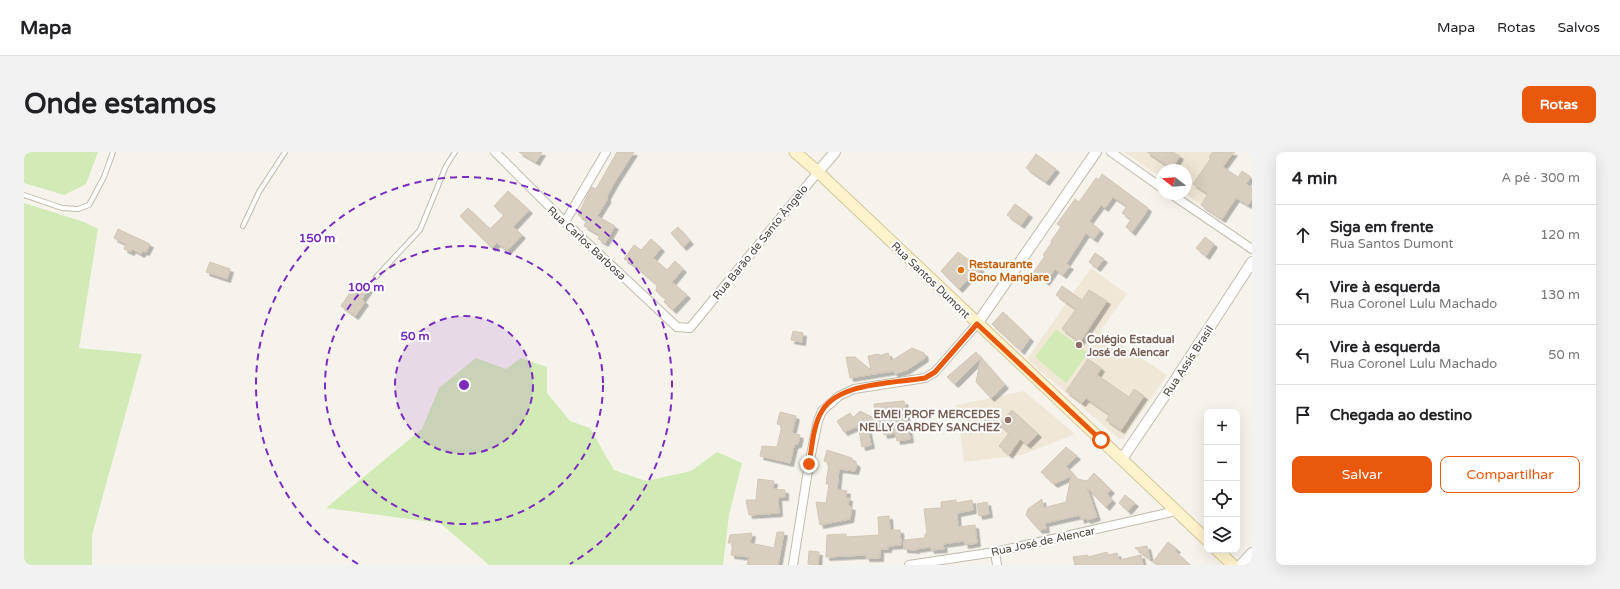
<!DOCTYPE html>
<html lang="pt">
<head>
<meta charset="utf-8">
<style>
	body { margin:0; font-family:"Varela Round",sans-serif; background:#f2f2f2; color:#202124 }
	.controls { position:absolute; right:12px; bottom:12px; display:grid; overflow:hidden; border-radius:8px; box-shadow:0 4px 16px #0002 }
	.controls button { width:36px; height:36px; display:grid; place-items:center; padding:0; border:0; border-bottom:1px solid #e0e0e0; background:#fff; color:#202124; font:20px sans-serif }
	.compass { position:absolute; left:1132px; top:12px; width:36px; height:36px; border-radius:50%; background:#fff; box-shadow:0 4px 16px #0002; rotate:287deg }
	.stop { position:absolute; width:12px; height:12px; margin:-9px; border:3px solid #ea580c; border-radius:50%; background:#fff }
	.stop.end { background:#ea580c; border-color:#fff; box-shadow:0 1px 4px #0008 }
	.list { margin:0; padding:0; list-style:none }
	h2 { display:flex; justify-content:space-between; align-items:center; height:52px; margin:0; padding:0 16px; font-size:17px }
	h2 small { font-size:13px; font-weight:400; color:#757577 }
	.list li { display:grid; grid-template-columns:26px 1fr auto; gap:12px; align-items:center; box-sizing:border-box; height:60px; padding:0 16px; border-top:1px solid #e0e0e0 }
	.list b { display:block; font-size:15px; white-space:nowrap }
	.list p { margin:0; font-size:13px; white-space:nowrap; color:#757577 }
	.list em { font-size:13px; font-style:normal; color:#757577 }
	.actions { display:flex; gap:8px; padding:12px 16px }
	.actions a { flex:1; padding:9px 0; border:1px solid #ea580c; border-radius:8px; text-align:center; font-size:14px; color:#ea580c }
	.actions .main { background:#ea580c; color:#fff }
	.icon { flex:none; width:22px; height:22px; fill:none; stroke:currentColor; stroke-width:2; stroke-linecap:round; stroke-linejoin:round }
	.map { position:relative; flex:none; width:1228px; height:413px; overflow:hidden; border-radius:8px }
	header { display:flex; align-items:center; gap:24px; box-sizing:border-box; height:56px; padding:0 20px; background:#fff; border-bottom:1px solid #e0e0e0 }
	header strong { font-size:19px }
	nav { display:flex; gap:22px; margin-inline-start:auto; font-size:14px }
	.intro { display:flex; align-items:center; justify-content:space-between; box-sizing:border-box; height:96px; padding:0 24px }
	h1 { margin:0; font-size:28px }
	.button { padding:10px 18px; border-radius:8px; background:#ea580c; color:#fff; font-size:14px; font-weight:700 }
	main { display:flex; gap:24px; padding:0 24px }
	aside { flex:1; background:#fff; border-radius:8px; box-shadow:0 4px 16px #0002 }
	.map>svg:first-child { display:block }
	.education { fill:#efe8d6 }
	.green { fill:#d2eab5 }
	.building { fill:#d8cfc1; stroke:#d3c7b4; filter:url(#shadow) }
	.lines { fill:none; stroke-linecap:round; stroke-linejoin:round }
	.service-casing { stroke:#c2bbae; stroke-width:6 }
	.minor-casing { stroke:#c2bbae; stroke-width:10 }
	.tertiary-casing { stroke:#c2bbae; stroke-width:12 }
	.secondary-casing { stroke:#d6c79b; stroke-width:13 }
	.service { stroke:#fff; stroke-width:4 }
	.minor { stroke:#fff; stroke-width:8 }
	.tertiary { stroke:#fff; stroke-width:10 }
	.secondary { stroke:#fff3cd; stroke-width:11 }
	.route { stroke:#ea580c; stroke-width:5 }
	.ring { fill:none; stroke:#7b2cbf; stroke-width:2; stroke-dasharray:7 5 }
	.food-dot { fill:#e8710a; stroke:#fff; stroke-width:1.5 }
	.education-dot { fill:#8d6e63; stroke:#fff; stroke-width:1.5 }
	.labels { text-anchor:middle; stroke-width:4; stroke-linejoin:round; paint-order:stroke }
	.street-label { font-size:11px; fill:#4b4439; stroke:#fff }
	.food-label { font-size:11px; font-weight:bold; fill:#c56008; stroke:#fff; text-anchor:start }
	.education-label { font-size:11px; font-weight:bold; fill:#785e54; stroke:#fff; text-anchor:start }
	.centre { fill:#7b2cbf; stroke:#fff; stroke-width:2 }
	.ring-label { font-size:12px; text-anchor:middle; font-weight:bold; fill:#7b2cbf; stroke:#fff; stroke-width:4; stroke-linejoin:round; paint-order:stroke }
</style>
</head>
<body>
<header>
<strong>Mapa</strong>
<nav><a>Mapa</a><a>Rotas</a><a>Salvos</a></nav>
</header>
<div class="intro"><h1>Onde estamos</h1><a class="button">Rotas</a></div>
<main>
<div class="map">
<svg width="1228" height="413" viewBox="0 0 1228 413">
	<defs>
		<filter id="shadow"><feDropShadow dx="3.5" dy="3.5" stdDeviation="0" flood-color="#0004"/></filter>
	</defs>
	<rect width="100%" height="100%" fill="#f6f3ec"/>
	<!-- education -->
	<g class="education">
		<polygon points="1100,0 1212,0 1177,53 1162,42 1162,18 1138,18 1138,26"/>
		<polygon points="1067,116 1103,142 1076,179 1143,223 1099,287 1095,287 1003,207"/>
		<polygon points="1000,239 1051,282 998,303 940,310 932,253"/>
	</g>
	<!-- green -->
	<g class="green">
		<polygon points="0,0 74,0 62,32 40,43 0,31"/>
		<polygon points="0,51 60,70 74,77 55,196 118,202 68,383 68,413 0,413"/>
		<polygon points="1032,177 1064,201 1042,231 1011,205"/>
		<polygon points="452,206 482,217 497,206 523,215 523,241 546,269 566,276 590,318 622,329 667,319 693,300 718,311 705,363 699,413 465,413 416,371 302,356 398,277 415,236"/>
	</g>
	<!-- building -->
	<g class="building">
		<polygon points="495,0 518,0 512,10"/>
		<polygon points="593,0 610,0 592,28 583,44 583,48 573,64 591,74 581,91 574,87 576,83 560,74 563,68 554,63 565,40 568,35 572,37"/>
		<polygon points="1123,0 1149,0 1156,4 1148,17"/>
		<polygon points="1189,0 1210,0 1199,15 1214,25 1218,19 1227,25 1222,32 1228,36 1228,47 1224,53 1212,46 1198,67 1177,53 1184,42 1169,32 1187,6 1185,5"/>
		<polygon points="1012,2 1032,17 1022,30 1002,16"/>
		<polygon points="1078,22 1124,56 1121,62 1108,80 1102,75 1107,67 1098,61 1103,54 1089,45 1081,56 1077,53 1065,69 1076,78 1070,87 1062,81 1042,112 1046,114 1039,123 1031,117 1022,130 1009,121 1021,104 1019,103 1028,90 1027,89 1037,75 1033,72 1051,47 1055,50 1072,26 1075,28"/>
		<polygon points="484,39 505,58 489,75 498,83 484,98 473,91 468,96 436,64 444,56 466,77 480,63 470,54"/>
		<polygon points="991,52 1005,62 997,73 983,63"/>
		<polygon points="654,75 666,89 659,95 647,81"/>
		<polygon points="94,77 126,92 122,100 119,99 117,102 108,97 107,100 100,97 102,92 90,86"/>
		<polygon points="1181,85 1190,92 1182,104 1172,96"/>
		<polygon points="627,87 637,96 629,106 643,118 651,109 659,117 648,130 663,143 649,158 640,150 642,147 632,139 633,133 610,113 600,107 610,93 617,98"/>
		<polygon points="934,100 957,117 950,126 947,124 935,137 917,119"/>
		<polygon points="1071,101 1080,107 1073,116 1065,110"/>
		<polygon points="186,110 206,117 203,127 182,120"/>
		<polygon points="333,130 345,137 338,147 341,150 331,164 317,154"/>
		<polygon points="1038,134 1058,148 1065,138 1083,149 1056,190 1038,177 1052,157 1032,143"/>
		<polygon points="979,160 1006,186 997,199 968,172"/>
		<polygon points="769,179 779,181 778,190 767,188"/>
		<polygon points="888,196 900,201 901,206 883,218 871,222 869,219 826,226 822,205 831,205 847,218 844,204 855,202 855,204 864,201 867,209"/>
		<polygon points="952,200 957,206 931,232 923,225"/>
		<polygon points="957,206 981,233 967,246 952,230"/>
		<polygon points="1064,207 1077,216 1073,223 1105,245 1110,237 1120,244 1097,278 1082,268 1086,263 1062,246 1058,251 1042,239"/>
		<polygon points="880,249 886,287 873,289 871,281 860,283 858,271 843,274 847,293 838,295 834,274 820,280 813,269 826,261 829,266 836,259 852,267 850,252"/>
		<polygon points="988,258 1014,282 1003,293 996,287 985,303 975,294 985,281 975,272"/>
		<polygon points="963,259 975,270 969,277 958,266"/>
		<polygon points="756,260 772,264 768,281 776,283 774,292 772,292 770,294 766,311 736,304 738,294 753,295 758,273 753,272"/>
		<polygon points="1042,295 1053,304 1042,314 1053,327 1063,329 1070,321 1087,338 1083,342 1088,348 1082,355 1063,336 1073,365 1063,368 1062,366 1057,368 1056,363 1021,371 1022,377 1015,378 1002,363 1004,357 1018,347 1019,356 1042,350 1047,324 1030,332 1017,320"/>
		<polygon points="803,298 828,306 828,309 833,312 831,319 815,317 813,337 823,339 822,345 825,346 824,354 828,355 826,367 796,373 792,350 802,351 805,332 802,332 805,311 800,309"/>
		<polygon points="734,327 750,329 749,337 761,338 761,345 754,345 755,361 725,363 722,348 732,348"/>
		<polygon points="1101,343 1111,351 1104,359 1095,351"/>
		<polygon points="932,348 932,351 948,348 949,358 933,361 934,375 951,373 953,391 941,393 940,389 919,392 920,397 907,398 906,395 892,397 892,398 880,397 880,388 901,386 901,382 903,382 900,357 917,356 917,350"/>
		<polygon points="963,350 965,362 955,364 953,352"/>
		<polygon points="865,364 866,378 876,378 877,393 864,394 864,397 856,397 856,406 842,406 842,403 802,405 803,383 822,382 822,385 855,383 854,365"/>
		<polygon points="753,380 760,380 754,413 723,413 725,405 707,403 709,391 704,391 706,383 728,381 726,391 750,396"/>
		<polygon points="1144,390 1153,397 1151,399 1166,413 1133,413 1129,410"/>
		<polygon points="1123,394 1126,407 1111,396"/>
		<polygon points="785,399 795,400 794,413 784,412"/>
		<polygon points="1083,400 1085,403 1093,401 1095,408 1117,403 1119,413 1051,413 1049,405 1064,403 1064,405"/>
	</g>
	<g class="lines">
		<!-- service casing -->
		<g class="service-casing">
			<g id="service">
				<polyline points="0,43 38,56 54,57 65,53 80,25 89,0"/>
				<polyline points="219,74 235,40 261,0"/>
				<polyline points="352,125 396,78 422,14 431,0"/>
			</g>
		</g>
		<!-- minor casing -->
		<g class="minor-casing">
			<g id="minor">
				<polyline points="471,0 541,70 653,175 666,176 794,20"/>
				<polyline points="1087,0 1138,36"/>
				<polyline points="1147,42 1228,97"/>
				<polyline points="541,70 582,0"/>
				<polyline points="971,400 973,413"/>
				<polyline points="769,413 785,312 794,269 798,259 815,244 830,237 901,226 911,220 953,172"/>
				<polyline points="885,413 971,400 1152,359"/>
			</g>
		</g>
		<!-- tertiary casing -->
		<g class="tertiary-casing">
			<g id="tertiary">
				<polyline points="794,20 811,0"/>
				<polyline points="953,172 1072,0"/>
				<polyline points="1098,307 1146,236 1228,110"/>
				<polyline points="1217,413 1228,401"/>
			</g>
		</g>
		<!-- secondary casing -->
		<g class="secondary-casing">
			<g id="secondary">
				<polyline points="771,0 794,20 1183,388"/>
				<polyline points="1193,398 1209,413"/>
			</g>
		</g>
		<!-- service -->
		<use href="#service" class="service"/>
		<!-- minor -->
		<use href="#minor" class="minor"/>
		<!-- tertiary -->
		<use href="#tertiary" class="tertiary"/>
		<!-- secondary -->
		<use href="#secondary" class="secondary"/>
	</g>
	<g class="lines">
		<!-- route -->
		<path class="route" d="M785,312C788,296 789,273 798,259C815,230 872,231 901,226L911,220L953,172L1077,288"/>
	</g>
	<!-- distance rings -->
	<circle cx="440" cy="233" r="69" fill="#7b2cbf" fill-opacity=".12"/>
	<g class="ring">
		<circle cx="440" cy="233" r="69"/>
		<circle cx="440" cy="233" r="139"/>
		<path d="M334 412A208 208 0 1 1 546 412"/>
	</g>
	<!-- markers -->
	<circle class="food-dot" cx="937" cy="118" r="4"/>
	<g class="education-dot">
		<circle cx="1055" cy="193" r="4"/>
		<circle cx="984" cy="268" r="4"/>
	</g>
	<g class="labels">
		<!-- street labels -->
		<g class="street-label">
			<text transform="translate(736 90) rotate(-51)" y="4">Rua Barão de Santo Ângelo</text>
			<text transform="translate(563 91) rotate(43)" y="4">Rua Carlos Barbosa</text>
			<text transform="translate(907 128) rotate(44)" y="4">Rua Santos Dumont</text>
			<text transform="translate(1164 209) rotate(-57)" y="4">Rua Assis Brasil</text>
			<text transform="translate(1019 389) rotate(-12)" y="4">Rua José de Alencar</text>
		</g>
		<!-- food labels -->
		<g class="food-label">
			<text x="945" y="116">Restaurante<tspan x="945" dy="13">Bono Mangiare</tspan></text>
		</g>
		<!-- education labels -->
		<g class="education-label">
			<text x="1063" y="191">Colégio Estadual<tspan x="1063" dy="13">José de Alencar</tspan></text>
			<text x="976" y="266" text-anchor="end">EMEI PROF MERCEDES<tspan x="976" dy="13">NELLY GARDEY SANCHEZ</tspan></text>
		</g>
	</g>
	<circle cx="440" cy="233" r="6" class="centre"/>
	<g class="ring-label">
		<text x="293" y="90">150 m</text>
		<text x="342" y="139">100 m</text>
		<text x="391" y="188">50 m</text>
	</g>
</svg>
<div class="controls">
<button>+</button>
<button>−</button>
<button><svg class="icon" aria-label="locate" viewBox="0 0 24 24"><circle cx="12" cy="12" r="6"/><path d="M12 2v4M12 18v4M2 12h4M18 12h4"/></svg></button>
<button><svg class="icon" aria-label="layers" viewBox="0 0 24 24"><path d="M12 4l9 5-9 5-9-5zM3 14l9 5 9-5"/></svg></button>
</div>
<svg class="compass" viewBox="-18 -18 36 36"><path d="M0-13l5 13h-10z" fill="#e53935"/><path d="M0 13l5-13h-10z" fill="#757577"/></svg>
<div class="stop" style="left:1077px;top:288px"></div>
<div class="stop end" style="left:785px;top:312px"></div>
</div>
<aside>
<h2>4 min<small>A pé · 300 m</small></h2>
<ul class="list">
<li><svg class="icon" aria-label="ahead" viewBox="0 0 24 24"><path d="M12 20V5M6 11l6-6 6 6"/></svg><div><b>Siga em frente</b><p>Rua Santos Dumont</p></div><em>120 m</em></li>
<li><svg class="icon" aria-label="left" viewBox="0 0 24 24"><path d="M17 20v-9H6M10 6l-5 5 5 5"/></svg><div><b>Vire à esquerda</b><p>Rua Coronel Lulu Machado</p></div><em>130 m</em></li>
<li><svg class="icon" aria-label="left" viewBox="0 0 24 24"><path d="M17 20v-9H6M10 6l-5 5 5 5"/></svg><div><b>Vire à esquerda</b><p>Rua Coronel Lulu Machado</p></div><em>50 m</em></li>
<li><svg class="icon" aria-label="arrive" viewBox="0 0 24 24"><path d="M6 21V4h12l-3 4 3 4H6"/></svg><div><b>Chegada ao destino</b></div></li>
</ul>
<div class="actions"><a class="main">Salvar</a><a>Compartilhar</a></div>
</aside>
</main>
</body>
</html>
